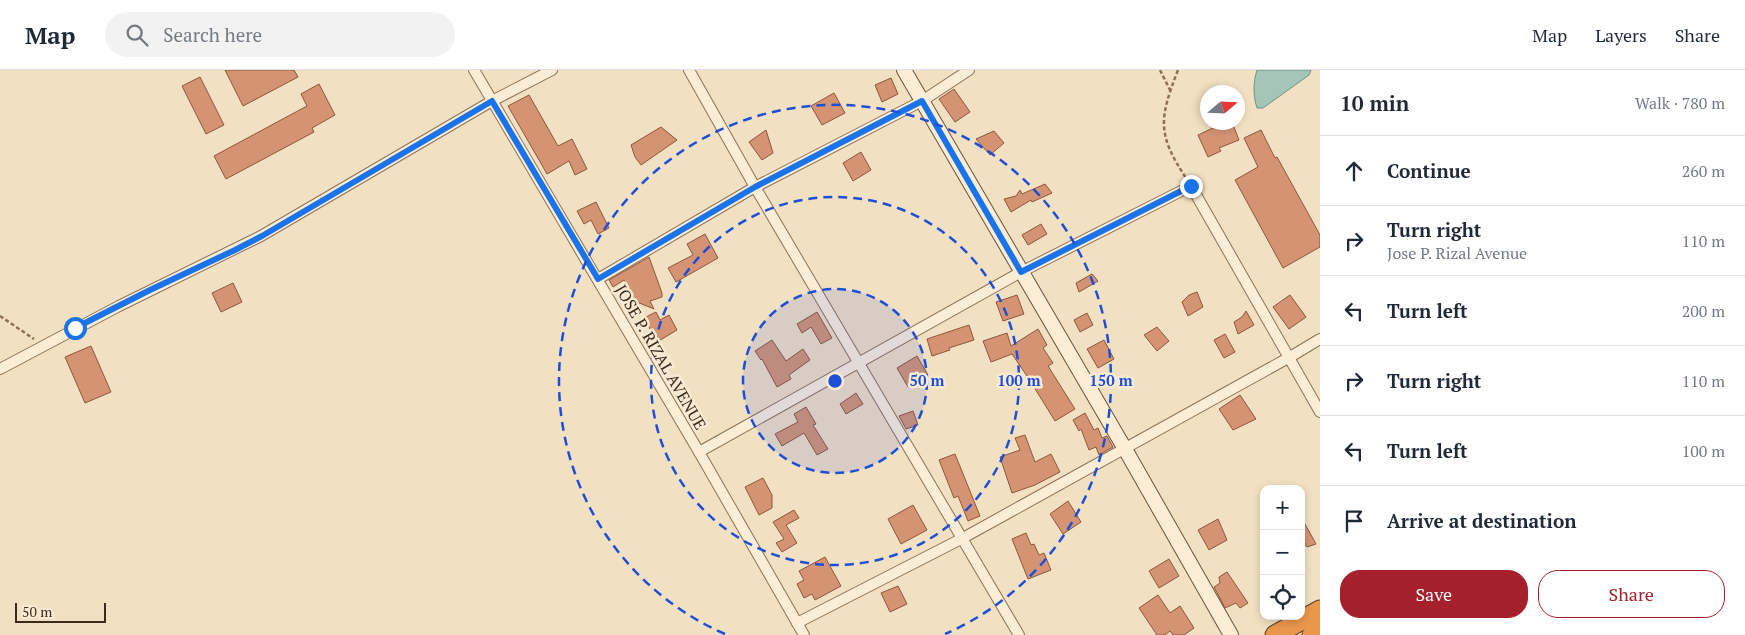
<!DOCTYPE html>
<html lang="en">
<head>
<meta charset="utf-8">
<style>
	body { margin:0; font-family:"PT Serif",serif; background:#f2f2f3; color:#1f2937 }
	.controls { position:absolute; right:15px; bottom:15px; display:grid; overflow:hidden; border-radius:10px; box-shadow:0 2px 8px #0003 }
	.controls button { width:45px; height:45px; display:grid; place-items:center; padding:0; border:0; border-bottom:1px solid #e0e1e3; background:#fff; color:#1f2937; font:25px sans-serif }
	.compass { position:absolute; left:1200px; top:15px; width:45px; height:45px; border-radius:50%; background:#fff; box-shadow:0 2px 8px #0003; rotate:71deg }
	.scale { position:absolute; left:15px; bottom:12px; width:91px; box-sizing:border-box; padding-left:5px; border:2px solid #3d2a1d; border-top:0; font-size:14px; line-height:18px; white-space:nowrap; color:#3d2a1d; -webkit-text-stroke:4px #f9ebd3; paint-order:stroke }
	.stop { position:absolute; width:15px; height:15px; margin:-11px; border:4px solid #1a73e8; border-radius:50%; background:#fff }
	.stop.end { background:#1a73e8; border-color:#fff; box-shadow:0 1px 5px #0008 }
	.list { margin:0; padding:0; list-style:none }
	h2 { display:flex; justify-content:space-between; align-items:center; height:65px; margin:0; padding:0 20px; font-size:21px }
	h2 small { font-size:16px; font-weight:400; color:#747a83 }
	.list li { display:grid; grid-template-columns:32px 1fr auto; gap:15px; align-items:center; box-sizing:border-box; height:70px; padding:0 20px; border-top:1px solid #e0e1e3 }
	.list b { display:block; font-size:19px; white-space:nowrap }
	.list p { margin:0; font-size:16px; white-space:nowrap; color:#747a83 }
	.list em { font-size:16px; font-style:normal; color:#747a83 }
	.actions { display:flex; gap:10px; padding:15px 20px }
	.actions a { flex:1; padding:11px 0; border:1px solid #a4212c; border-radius:20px; text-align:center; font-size:18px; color:#a4212c }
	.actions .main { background:#a4212c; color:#fff }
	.icon { flex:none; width:28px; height:28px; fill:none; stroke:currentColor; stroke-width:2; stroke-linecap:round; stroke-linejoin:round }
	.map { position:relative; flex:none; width:1320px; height:565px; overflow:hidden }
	header { display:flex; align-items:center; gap:30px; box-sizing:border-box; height:70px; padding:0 25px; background:#fff; border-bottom:1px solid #e0e1e3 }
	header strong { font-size:24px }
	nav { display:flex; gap:28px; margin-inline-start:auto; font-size:18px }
	.search { width:350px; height:45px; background:#f2f2f3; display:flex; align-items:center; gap:12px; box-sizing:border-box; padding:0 18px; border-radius:28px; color:#747a83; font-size:19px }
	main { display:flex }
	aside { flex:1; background:#fff }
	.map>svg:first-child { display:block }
	.water { fill:#a5c5b9; stroke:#6a9486 }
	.building { fill:#d49474; stroke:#90553a }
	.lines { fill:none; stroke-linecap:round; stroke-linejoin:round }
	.street-casing { stroke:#8e7057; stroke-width:12 }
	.secondary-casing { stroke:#70513a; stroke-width:16 }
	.highway-casing { stroke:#5c3e2c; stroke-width:21 }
	.path { stroke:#8e7057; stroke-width:2.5; stroke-dasharray:4 2.5; stroke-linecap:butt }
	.street { stroke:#fceed6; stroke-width:10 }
	.secondary { stroke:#fceed6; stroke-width:14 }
	.highway { stroke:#ea974b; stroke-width:19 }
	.route { stroke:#1a73e8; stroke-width:6 }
	.ring { fill:none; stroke:#1d4ed8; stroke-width:2.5; stroke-dasharray:9 6 }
	.labels { text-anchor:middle; stroke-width:5; stroke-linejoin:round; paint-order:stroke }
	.street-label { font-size:16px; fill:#3d2a1d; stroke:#f9ebd3 }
	.centre { fill:#1d4ed8; stroke:#f9ebd3; stroke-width:2.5 }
	.ring-label { font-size:15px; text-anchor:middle; font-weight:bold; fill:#1d4ed8; stroke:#f9ebd3; stroke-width:5; stroke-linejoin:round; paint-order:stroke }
</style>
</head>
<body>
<header>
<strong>Map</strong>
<div class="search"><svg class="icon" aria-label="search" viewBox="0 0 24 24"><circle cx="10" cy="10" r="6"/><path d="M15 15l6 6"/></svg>Search here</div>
<nav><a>Map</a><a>Layers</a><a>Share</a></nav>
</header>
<main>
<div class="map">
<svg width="1320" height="565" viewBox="0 0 1320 565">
	<rect width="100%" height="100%" fill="#f2e0c2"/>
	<!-- water -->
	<path class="water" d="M1257,0H1311L1309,5L1263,38H1257C1253,25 1253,13 1257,0Z"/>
	<!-- building -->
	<g class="building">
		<polygon points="225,0 294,0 298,7 243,36"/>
		<polygon points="200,7 224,55 206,64 182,16"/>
		<polygon points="891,8 898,24 882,32 875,15"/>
		<polygon points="319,14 335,45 312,58 314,62 226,109 214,86 307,36 301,24"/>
		<polygon points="954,19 970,42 955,52 939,29"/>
		<polygon points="834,23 845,43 822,55 811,36"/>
		<polygon points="529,25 558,76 572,69 587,99 575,105 569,91 547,104 508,36"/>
		<polygon points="1213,52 1232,52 1239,70 1219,78 1221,81 1208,87 1198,65 1215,57"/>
		<polygon points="661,57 677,70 641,95 635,87 631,75"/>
		<polygon points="766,60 773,83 762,90 749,72"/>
		<polygon points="1261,60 1275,88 1277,87 1320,165 1320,177 1283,198 1235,110 1258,97 1244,68"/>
		<polygon points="994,61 1004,73 990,85 976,69"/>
		<polygon points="861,82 871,100 853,111 843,93"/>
		<polygon points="1045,114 1052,123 1032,132 1031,130 1011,142 1004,129 1016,126 1020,120 1022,124"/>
		<polygon points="596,132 609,158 598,164 591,150 584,154 577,141"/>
		<polygon points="1041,154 1047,164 1028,175 1022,165"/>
		<polygon points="705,164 718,188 676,212 668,198 693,185 687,174"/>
		<polygon points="649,187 662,223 662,227 650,231 654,239 632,230 624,210 613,217 609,210"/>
		<polygon points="1092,204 1098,211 1079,222 1076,213"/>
		<polygon points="233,213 242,232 221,242 212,223"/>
		<polygon points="1197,222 1203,237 1188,246 1182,232 1189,225"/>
		<polygon points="1017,225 1024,244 1003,251 996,232"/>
		<polygon points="1290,225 1306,247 1289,259 1273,237"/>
		<polygon points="1246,241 1254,255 1238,264 1234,252 1242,247"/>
		<polygon points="656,242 660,250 669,245 677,260 657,272 644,248"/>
		<polygon points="817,242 832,268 821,274 811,257 802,263 797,254"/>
		<polygon points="1087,243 1093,255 1080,262 1074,250"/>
		<polygon points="969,255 974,270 949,278 950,280 932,286 927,269"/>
		<polygon points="1157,257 1169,271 1157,281 1144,265"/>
		<polygon points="1038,259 1047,275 1043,278 1053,293 1048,296 1075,339 1055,351 1029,309 1012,284 991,292 983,271 1007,263 1011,276"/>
		<polygon points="1225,264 1235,282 1224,288 1214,270"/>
		<polygon points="772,270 786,291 803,279 810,290 789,305 791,309 777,317 762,289 761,290 755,281"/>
		<polygon points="1104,270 1114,289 1098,298 1087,279"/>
		<polygon points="91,276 111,322 85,333 65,287"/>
		<polygon points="917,286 928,305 908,317 897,298"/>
		<polygon points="856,323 863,334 846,344 840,334"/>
		<polygon points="1240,325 1256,349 1233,360 1219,339"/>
		<polygon points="806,337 816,354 813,355 828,379 817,385 804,363 782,376 775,364 798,352 794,344"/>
		<polygon points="913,341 918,355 906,359 899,346"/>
		<polygon points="1085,343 1094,360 1098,358 1102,368 1107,366 1113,377 1099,385 1096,377 1089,380 1081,359 1079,361 1073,350"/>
		<polygon points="1025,365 1035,392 1051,384 1060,402 1035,415 1012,423 1000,387 1020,380 1015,368"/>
		<polygon points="955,384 980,446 968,451 958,426 954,428 939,390"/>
		<polygon points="763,408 772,425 772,438 759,445 745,417"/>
		<polygon points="1068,431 1081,452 1063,464 1050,444"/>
		<polygon points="913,435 927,460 901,474 888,449"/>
		<polygon points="794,440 799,448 786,455 797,473 782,482 776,473 784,469 773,452"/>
		<polygon points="1301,447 1316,474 1307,477 1301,467"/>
		<polygon points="1218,449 1227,470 1209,480 1198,460"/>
		<polygon points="1026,463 1031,475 1034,474 1039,485 1044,483 1051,500 1028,509 1012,469"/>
		<polygon points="825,487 841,516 815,530 812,524 804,528 797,514 804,510 799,501"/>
		<polygon points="1169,489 1179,506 1159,518 1149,501"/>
		<polygon points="1227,502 1248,533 1240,538 1236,533 1225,538 1214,517 1220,513 1219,507"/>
		<polygon points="898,516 907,534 890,542 881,523"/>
		<polygon points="1158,525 1170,543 1180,536 1194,558 1184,565 1173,565 1170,561 1165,565 1157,565 1139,538"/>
	</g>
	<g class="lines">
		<!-- street casing -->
		<g class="street-casing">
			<g id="street">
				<polyline points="474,0 699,382 804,565"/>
				<polyline points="689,0 755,117 1019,565"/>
				<polyline points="598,209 755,117 922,31 969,0"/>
				<polyline points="0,299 119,236 261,166 492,31 552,0"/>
				<polyline points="699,382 1021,202 1191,116 1320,342"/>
				<polyline points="797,553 963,468 1290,287 1320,269"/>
			</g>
		</g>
		<!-- secondary casing -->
		<g class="secondary-casing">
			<polyline id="secondary" points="904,0 1125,379 1231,565"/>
		</g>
		<!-- highway casing -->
		<g class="highway-casing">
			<g id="highway">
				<polyline points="1275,565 1320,540"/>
				<polyline points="1312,565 1320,560"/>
			</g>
		</g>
		<!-- path -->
		<g class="path">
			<polyline points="1160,0 1170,20"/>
			<path d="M1178,0C1159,49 1157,64 1186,108"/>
			<polyline points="0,246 34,269"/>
		</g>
		<!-- street -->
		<use href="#street" class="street"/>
		<!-- secondary -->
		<use href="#secondary" class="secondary"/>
		<!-- highway -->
		<use href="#highway" class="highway"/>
	</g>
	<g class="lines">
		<!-- route -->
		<polyline class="route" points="75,258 150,220 235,180 262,166 492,31 598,209 755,117 922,31 1021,202 1191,116"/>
	</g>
	<!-- distance rings -->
	<circle cx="835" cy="311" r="92" fill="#1d4ed8" fill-opacity=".12"/>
	<g class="ring">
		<circle cx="835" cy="311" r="92"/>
		<circle cx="835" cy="311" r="184"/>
		<path d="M725 564A276 276 0 1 1 945 564"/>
	</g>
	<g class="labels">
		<!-- street labels -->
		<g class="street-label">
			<text transform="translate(661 287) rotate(60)" y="6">JOSE P. RIZAL AVENUE</text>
		</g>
	</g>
	<circle cx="835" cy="311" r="8" class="centre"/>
	<g class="ring-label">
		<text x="927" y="316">50 m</text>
		<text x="1019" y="316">100 m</text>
		<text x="1111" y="316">150 m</text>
	</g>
</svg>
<div class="controls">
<button>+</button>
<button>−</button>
<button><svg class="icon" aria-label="locate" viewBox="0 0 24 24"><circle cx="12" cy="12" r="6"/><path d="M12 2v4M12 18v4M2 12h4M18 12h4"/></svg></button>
</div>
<svg class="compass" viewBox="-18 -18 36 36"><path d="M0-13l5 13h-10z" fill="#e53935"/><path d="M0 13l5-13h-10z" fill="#747a83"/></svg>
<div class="scale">50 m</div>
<div class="stop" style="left:75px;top:258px"></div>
<div class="stop end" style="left:1191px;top:116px"></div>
</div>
<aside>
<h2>10 min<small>Walk · 780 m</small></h2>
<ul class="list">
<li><svg class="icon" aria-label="ahead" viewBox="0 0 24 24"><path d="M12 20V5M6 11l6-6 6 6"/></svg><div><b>Continue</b></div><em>260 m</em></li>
<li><svg class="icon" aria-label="right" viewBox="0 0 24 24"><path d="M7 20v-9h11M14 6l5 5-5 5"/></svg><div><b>Turn right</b><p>Jose P. Rizal Avenue</p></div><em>110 m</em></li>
<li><svg class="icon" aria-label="left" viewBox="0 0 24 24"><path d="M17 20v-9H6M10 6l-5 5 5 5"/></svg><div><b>Turn left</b></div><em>200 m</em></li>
<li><svg class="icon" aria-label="right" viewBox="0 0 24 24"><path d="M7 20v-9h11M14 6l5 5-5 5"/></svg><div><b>Turn right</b></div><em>110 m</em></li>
<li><svg class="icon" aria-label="left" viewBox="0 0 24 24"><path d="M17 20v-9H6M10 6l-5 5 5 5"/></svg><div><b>Turn left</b></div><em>100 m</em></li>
<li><svg class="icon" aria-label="arrive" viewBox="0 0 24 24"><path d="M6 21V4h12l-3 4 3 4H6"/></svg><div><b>Arrive at destination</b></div></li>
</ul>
<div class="actions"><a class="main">Save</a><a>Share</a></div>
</aside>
</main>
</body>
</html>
